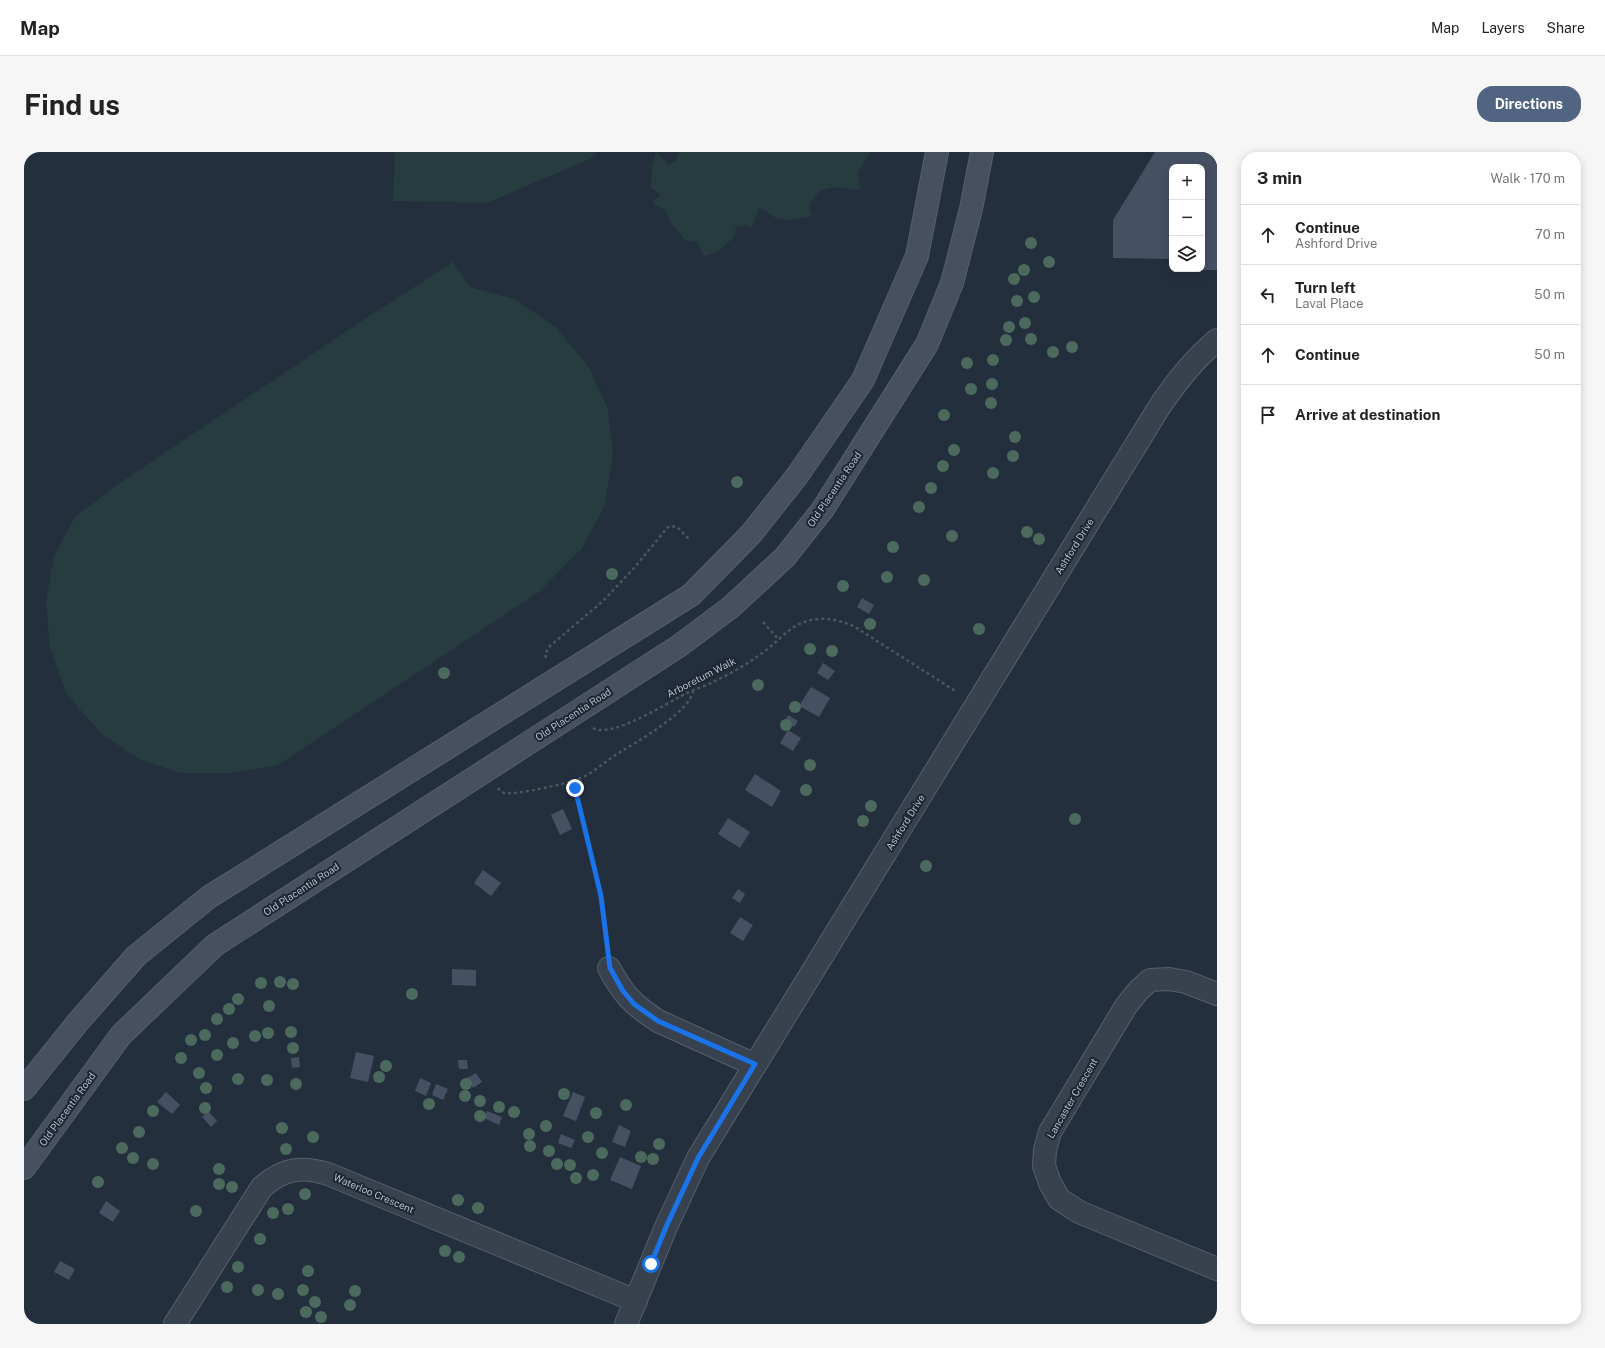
<!DOCTYPE html>
<html lang="en">
<head>
<meta charset="utf-8">
<style>
	body { margin:0; font-family:"Public Sans",sans-serif; background:#f6f6f6; color:#222 }
	.controls { position:absolute; right:12px; top:12px; display:grid; overflow:hidden; border-radius:8px; box-shadow:0 2px 10px #0003 }
	.controls button { width:36px; height:36px; display:grid; place-items:center; padding:0; border:0; border-bottom:1px solid #e0e0e0; background:#fff; color:#222; font:20px sans-serif }
	.stop { position:absolute; width:12px; height:12px; margin:-9px; border:3px solid #1a73e8; border-radius:50%; background:#fff }
	.stop.end { background:#1a73e8; border-color:#fff; box-shadow:0 1px 4px #0008 }
	.list { margin:0; padding:0; list-style:none }
	h2 { display:flex; justify-content:space-between; align-items:center; height:52px; margin:0; padding:0 16px; font-size:17px }
	h2 small { font-size:13px; font-weight:400; color:#767676 }
	.list li { display:grid; grid-template-columns:26px 1fr auto; gap:12px; align-items:center; box-sizing:border-box; height:60px; padding:0 16px; border-top:1px solid #e0e0e0 }
	.list b { display:block; font-size:15px; white-space:nowrap }
	.list p { margin:0; font-size:13px; white-space:nowrap; color:#767676 }
	.list em { font-size:13px; font-style:normal; color:#767676 }
	.icon { flex:none; width:22px; height:22px; fill:none; stroke:currentColor; stroke-width:2; stroke-linecap:round; stroke-linejoin:round }
	.map { position:relative; flex:none; width:1193px; height:1172px; overflow:hidden; border-radius:16px }
	header { display:flex; align-items:center; gap:24px; box-sizing:border-box; height:56px; padding:0 20px; background:#fff; border-bottom:1px solid #e0e0e0 }
	header strong { font-size:19px }
	nav { display:flex; gap:22px; margin-inline-start:auto; font-size:14px }
	.intro { display:flex; align-items:center; justify-content:space-between; box-sizing:border-box; height:96px; padding:0 24px }
	h1 { margin:0; font-size:28px }
	.button { padding:10px 18px; border-radius:16px; background:#516482; color:#fff; font-size:14px; font-weight:700 }
	main { display:flex; gap:24px; padding:0 24px }
	aside { flex:1; background:#fff; border-radius:16px; box-shadow:0 2px 10px #0003 }
	.map>svg:first-child { display:block }
	.green { fill:#263c3f }
	.building { fill:#455162 }
	.lines { fill:none; stroke-linecap:round; stroke-linejoin:round }
	.minor-casing { stroke:#565f6c; stroke-width:24 }
	.secondary-casing { stroke:#565f6c; stroke-width:24 }
	.path { stroke:#44595c; stroke-width:2.5; stroke-dasharray:3 3; stroke-linecap:butt }
	.minor { stroke:#38414e; stroke-width:22 }
	.secondary { stroke:#465061; stroke-width:22 }
	.tree { fill:#4b6a5d }
	.route { stroke:#1a73e8; stroke-width:5 }
	.labels { text-anchor:middle; stroke-width:4; stroke-linejoin:round; paint-order:stroke }
	.street-label { font-size:10px; fill:#b4bcc9; stroke:#1d2633 }
</style>
</head>
<body>
<header>
<strong>Map</strong>
<nav><a>Map</a><a>Layers</a><a>Share</a></nav>
</header>
<div class="intro"><h1>Find us</h1><a class="button">Directions</a></div>
<main>
<div class="map">
<svg width="1193" height="1172" viewBox="0 0 1193 1172">
	<rect width="100%" height="100%" fill="#242f3e"/>
	<!-- green -->
	<g class="green">
		<polygon points="371,0 573,0 566,7 463,51 369,49"/>
		<polygon points="632,0 645,13 652,8 655,0 847,0 834,20 837,38 812,35 798,38 785,52 788,64 767,68 752,66 735,55 728,76 723,73 712,75 710,85 692,101 680,104 673,90 661,88 647,71 641,58 628,51 637,42 627,36 628,14"/>
		<polygon points="429,110 446,135 490,147 532,175 566,217 584,258 589,304 580,355 558,396 515,440 254,613 210,621 156,621 115,607 79,583 43,543 26,496 22,450 30,404 51,365 103,326 344,165"/>
	</g>
	<!-- building -->
	<g class="building">
		<polygon points="1131,0 1191,0 1193,4 1193,118 1178,118 1178,15 1148,15 1148,107 1089,106 1089,68"/>
		<polygon points="838,446 850,453 845,462 833,455"/>
		<polygon points="799,511 811,519 804,528 793,521"/>
		<polygon points="787,535 806,546 795,565 775,554"/>
		<polygon points="764,563 774,569 770,575 761,570"/>
		<polygon points="764,578 777,586 769,599 756,591"/>
		<polygon points="731,622 757,639 748,655 721,638"/>
		<polygon points="539,657 548,677 536,683 527,663"/>
		<polygon points="704,666 726,680 716,696 694,682"/>
		<polygon points="459,718 477,731 467,744 450,731"/>
		<polygon points="714,737 721,742 716,751 708,746"/>
		<polygon points="716,765 729,773 719,789 706,781"/>
		<polygon points="428,817 452,818 452,834 428,833"/>
		<polygon points="332,900 350,904 344,930 326,926"/>
		<polygon points="275,905 276,915 268,916 267,906"/>
		<polygon points="434,908 443,908 444,917 435,917"/>
		<polygon points="452,921 458,930 449,936 443,926"/>
		<polygon points="396,926 407,931 402,944 391,939"/>
		<polygon points="412,932 424,937 419,948 408,943"/>
		<polygon points="142,940 156,953 148,962 133,950"/>
		<polygon points="549,940 561,945 552,969 539,964"/>
		<polygon points="184,959 193,969 187,975 178,965"/>
		<polygon points="463,959 478,965 475,973 460,966"/>
		<polygon points="595,973 607,979 601,995 588,990"/>
		<polygon points="537,982 551,988 547,996 534,991"/>
		<polygon points="596,1005 617,1014 608,1037 586,1028"/>
		<polygon points="82,1049 96,1059 89,1070 75,1061"/>
		<polygon points="36,1109 51,1117 45,1128 30,1120"/>
	</g>
	<g class="lines">
		<!-- minor casing -->
		<g class="minor-casing">
			<g id="minor">
				<path d="M585,816C599,842 609,853 634,869L731,913"/>
				<polyline points="1193,842 1162,830 1145,827 1126,828 1114,839 1102,854 1026,980 1021,998 1020,1014 1026,1031 1035,1047 1055,1060 1193,1117"/>
				<path d="M151,1172L238,1035C260,1016 278,1014 304,1022L612,1149"/>
				<path d="M602,1172L642,1075L674,1006L1134,257C1151,231 1169,208 1193,188"/>
			</g>
		</g>
		<!-- secondary casing -->
		<g class="secondary-casing">
			<g id="secondary">
				<polyline points="0,937 54,870 112,804 185,745 667,443 727,382 773,324 839,228 893,104 913,0"/>
				<polyline points="0,1016 97,883 191,793 655,494 707,455 761,405 799,357 903,192 928,131 947,57 958,0"/>
			</g>
		</g>
		<!-- path -->
		<g class="path">
			<polyline points="739,470 755,488"/>
			<polyline points="522,506 521,502 526,494 579,449 611,415 643,376 646,374 653,375 665,387"/>
			<path d="M569,576C587,587 643,551 661,542C670,537 680,535 689,530C704,523 720,514 734,504C750,494 763,476 780,470C797,464 815,467 831,475L933,540"/>
			<polyline points="550,629 574,731 583,793"/>
			<path d="M474,636C476,639 478,641 482,641C493,643 546,631 557,626C570,620 581,610 593,602C611,591 666,560 669,539"/>
		</g>
		<!-- minor -->
		<use href="#minor" class="minor"/>
		<!-- secondary -->
		<use href="#secondary" class="secondary"/>
	</g>
	<!-- trees -->
	<g class="tree">
		<circle cx="1007" cy="91" r="6"/>
		<circle cx="1025" cy="110" r="6"/>
		<circle cx="1000" cy="118" r="6"/>
		<circle cx="990" cy="127" r="6"/>
		<circle cx="1010" cy="145" r="6"/>
		<circle cx="993" cy="149" r="6"/>
		<circle cx="1001" cy="171" r="6"/>
		<circle cx="985" cy="175" r="6"/>
		<circle cx="1007" cy="187" r="6"/>
		<circle cx="982" cy="188" r="6"/>
		<circle cx="1048" cy="195" r="6"/>
		<circle cx="1029" cy="200" r="6"/>
		<circle cx="969" cy="208" r="6"/>
		<circle cx="943" cy="211" r="6"/>
		<circle cx="968" cy="232" r="6"/>
		<circle cx="947" cy="237" r="6"/>
		<circle cx="967" cy="251" r="6"/>
		<circle cx="920" cy="263" r="6"/>
		<circle cx="991" cy="285" r="6"/>
		<circle cx="930" cy="298" r="6"/>
		<circle cx="989" cy="304" r="6"/>
		<circle cx="919" cy="314" r="6"/>
		<circle cx="969" cy="321" r="6"/>
		<circle cx="713" cy="330" r="6"/>
		<circle cx="907" cy="336" r="6"/>
		<circle cx="895" cy="355" r="6"/>
		<circle cx="1003" cy="380" r="6"/>
		<circle cx="928" cy="384" r="6"/>
		<circle cx="1015" cy="387" r="6"/>
		<circle cx="869" cy="395" r="6"/>
		<circle cx="588" cy="422" r="6"/>
		<circle cx="863" cy="425" r="6"/>
		<circle cx="900" cy="428" r="6"/>
		<circle cx="819" cy="434" r="6"/>
		<circle cx="846" cy="472" r="6"/>
		<circle cx="955" cy="477" r="6"/>
		<circle cx="786" cy="497" r="6"/>
		<circle cx="808" cy="499" r="6"/>
		<circle cx="420" cy="521" r="6"/>
		<circle cx="734" cy="533" r="6"/>
		<circle cx="771" cy="555" r="6"/>
		<circle cx="762" cy="573" r="6"/>
		<circle cx="786" cy="613" r="6"/>
		<circle cx="782" cy="638" r="6"/>
		<circle cx="847" cy="654" r="6"/>
		<circle cx="1051" cy="667" r="6"/>
		<circle cx="839" cy="669" r="6"/>
		<circle cx="902" cy="714" r="6"/>
		<circle cx="256" cy="830" r="6"/>
		<circle cx="237" cy="831" r="6"/>
		<circle cx="269" cy="832" r="6"/>
		<circle cx="388" cy="842" r="6"/>
		<circle cx="214" cy="847" r="6"/>
		<circle cx="245" cy="854" r="6"/>
		<circle cx="205" cy="857" r="6"/>
		<circle cx="193" cy="867" r="6"/>
		<circle cx="267" cy="880" r="6"/>
		<circle cx="244" cy="881" r="6"/>
		<circle cx="181" cy="883" r="6"/>
		<circle cx="231" cy="884" r="6"/>
		<circle cx="167" cy="888" r="6"/>
		<circle cx="209" cy="891" r="6"/>
		<circle cx="269" cy="896" r="6"/>
		<circle cx="193" cy="903" r="6"/>
		<circle cx="157" cy="906" r="6"/>
		<circle cx="362" cy="914" r="6"/>
		<circle cx="175" cy="921" r="6"/>
		<circle cx="355" cy="925" r="6"/>
		<circle cx="214" cy="927" r="6"/>
		<circle cx="243" cy="928" r="6"/>
		<circle cx="272" cy="932" r="6"/>
		<circle cx="442" cy="932" r="6"/>
		<circle cx="182" cy="936" r="6"/>
		<circle cx="540" cy="942" r="6"/>
		<circle cx="441" cy="944" r="6"/>
		<circle cx="456" cy="949" r="6"/>
		<circle cx="405" cy="952" r="6"/>
		<circle cx="602" cy="953" r="6"/>
		<circle cx="475" cy="955" r="6"/>
		<circle cx="181" cy="956" r="6"/>
		<circle cx="129" cy="959" r="6"/>
		<circle cx="490" cy="960" r="6"/>
		<circle cx="572" cy="961" r="6"/>
		<circle cx="456" cy="964" r="6"/>
		<circle cx="522" cy="974" r="6"/>
		<circle cx="258" cy="976" r="6"/>
		<circle cx="115" cy="980" r="6"/>
		<circle cx="505" cy="982" r="6"/>
		<circle cx="289" cy="985" r="6"/>
		<circle cx="564" cy="985" r="6"/>
		<circle cx="635" cy="992" r="6"/>
		<circle cx="506" cy="994" r="6"/>
		<circle cx="98" cy="996" r="6"/>
		<circle cx="262" cy="997" r="6"/>
		<circle cx="525" cy="999" r="6"/>
		<circle cx="578" cy="1001" r="6"/>
		<circle cx="617" cy="1005" r="6"/>
		<circle cx="109" cy="1006" r="6"/>
		<circle cx="629" cy="1007" r="6"/>
		<circle cx="129" cy="1012" r="6"/>
		<circle cx="533" cy="1012" r="6"/>
		<circle cx="546" cy="1013" r="6"/>
		<circle cx="195" cy="1017" r="6"/>
		<circle cx="569" cy="1023" r="6"/>
		<circle cx="552" cy="1026" r="6"/>
		<circle cx="74" cy="1030" r="6"/>
		<circle cx="195" cy="1032" r="6"/>
		<circle cx="208" cy="1035" r="6"/>
		<circle cx="281" cy="1042" r="6"/>
		<circle cx="434" cy="1048" r="6"/>
		<circle cx="454" cy="1056" r="6"/>
		<circle cx="264" cy="1057" r="6"/>
		<circle cx="172" cy="1059" r="6"/>
		<circle cx="249" cy="1061" r="6"/>
		<circle cx="236" cy="1087" r="6"/>
		<circle cx="421" cy="1099" r="6"/>
		<circle cx="435" cy="1105" r="6"/>
		<circle cx="214" cy="1115" r="6"/>
		<circle cx="284" cy="1119" r="6"/>
		<circle cx="203" cy="1135" r="6"/>
		<circle cx="234" cy="1138" r="6"/>
		<circle cx="279" cy="1138" r="6"/>
		<circle cx="331" cy="1139" r="6"/>
		<circle cx="254" cy="1142" r="6"/>
		<circle cx="291" cy="1150" r="6"/>
		<circle cx="326" cy="1153" r="6"/>
		<circle cx="282" cy="1160" r="6"/>
		<circle cx="297" cy="1165" r="6"/>
	</g>
	<g class="lines">
		<!-- route -->
		<polyline class="route" points="551,636 577,744 586,816 599,839 610,852 634,869 731,912 674,1006 642,1075 627,1112"/>
	</g>
	<g class="labels">
		<!-- street labels -->
		<g class="street-label">
			<text transform="translate(810 337) rotate(-56)" y="4">Old Placentia Road</text>
			<text transform="translate(1050 394) rotate(-58)" y="4">Ashford Drive</text>
			<text transform="translate(677 525) rotate(-27)" y="4">Arboretum Walk</text>
			<text transform="translate(549 562) rotate(-33)" y="4">Old Placentia Road</text>
			<text transform="translate(881 670) rotate(-58)" y="4">Ashford Drive</text>
			<text transform="translate(277 737) rotate(-33)" y="4">Old Placentia Road</text>
			<text transform="translate(1048 946) rotate(-60)" y="4">Lancaster Crescent</text>
			<text transform="translate(43 957) rotate(-54)" y="4">Old Placentia Road</text>
			<text transform="translate(350 1041) rotate(23)" y="4">Waterloo Crescent</text>
		</g>
	</g>
</svg>
<div class="controls">
<button>+</button>
<button>−</button>
<button><svg class="icon" aria-label="layers" viewBox="0 0 24 24"><path d="M12 4l9 5-9 5-9-5zM3 14l9 5 9-5"/></svg></button>
</div>
<div class="stop" style="left:627px;top:1112px"></div>
<div class="stop end" style="left:551px;top:636px"></div>
</div>
<aside>
<h2>3 min<small>Walk · 170 m</small></h2>
<ul class="list">
<li><svg class="icon" aria-label="ahead" viewBox="0 0 24 24"><path d="M12 20V5M6 11l6-6 6 6"/></svg><div><b>Continue</b><p>Ashford Drive</p></div><em>70 m</em></li>
<li><svg class="icon" aria-label="left" viewBox="0 0 24 24"><path d="M17 20v-9H6M10 6l-5 5 5 5"/></svg><div><b>Turn left</b><p>Laval Place</p></div><em>50 m</em></li>
<li><svg class="icon" aria-label="ahead" viewBox="0 0 24 24"><path d="M12 20V5M6 11l6-6 6 6"/></svg><div><b>Continue</b></div><em>50 m</em></li>
<li><svg class="icon" aria-label="arrive" viewBox="0 0 24 24"><path d="M6 21V4h12l-3 4 3 4H6"/></svg><div><b>Arrive at destination</b></div></li>
</ul>
</aside>
</main>
</body>
</html>
